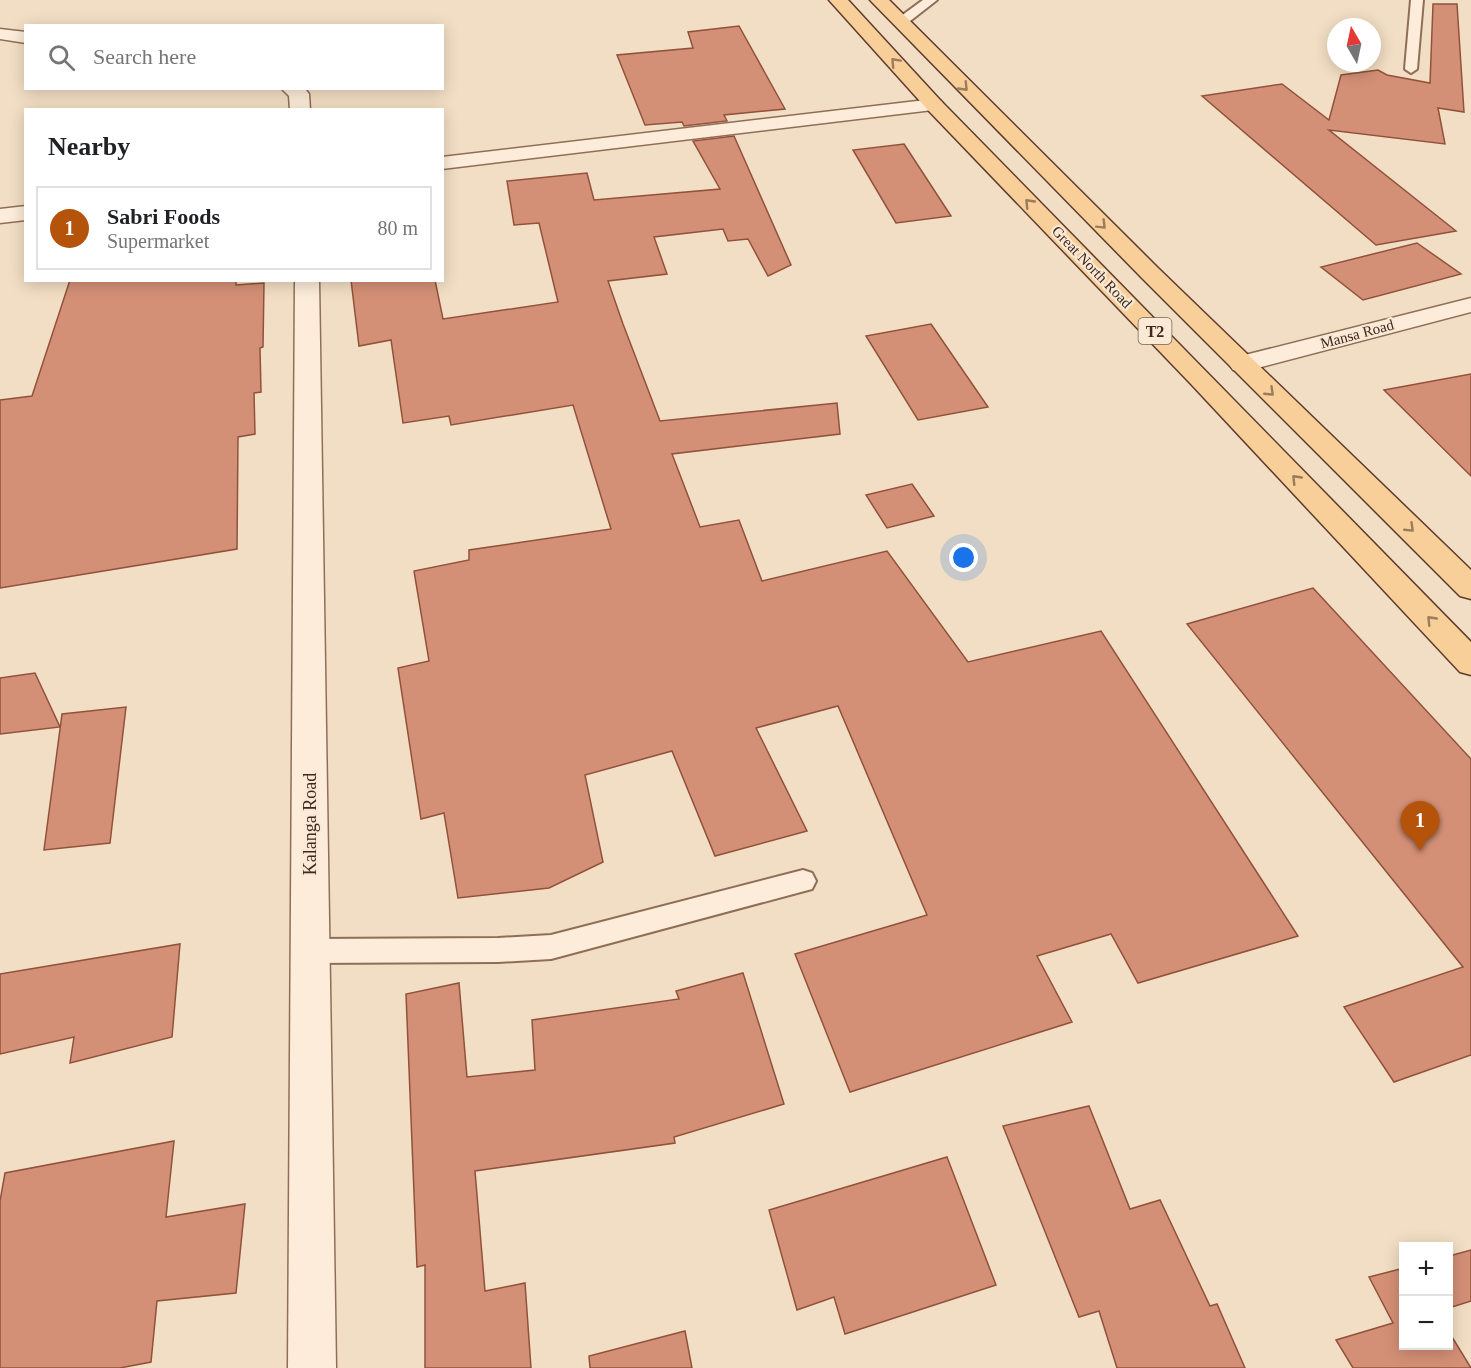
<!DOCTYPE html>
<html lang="en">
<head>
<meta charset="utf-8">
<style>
	body { margin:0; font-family:"Times New Roman",serif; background:#f2f2f2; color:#202124 }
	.controls { position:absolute; right:18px; bottom:18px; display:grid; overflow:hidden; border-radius:0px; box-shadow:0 3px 15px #0003 }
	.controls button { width:54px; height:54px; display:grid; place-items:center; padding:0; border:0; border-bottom:2px solid #e0e0e0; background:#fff; color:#202124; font:30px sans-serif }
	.compass { position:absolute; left:1327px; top:18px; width:54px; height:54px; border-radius:50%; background:#fff; box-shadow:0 3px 15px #0003; rotate:351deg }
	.you { position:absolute; left:964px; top:558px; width:21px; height:21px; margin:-15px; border:4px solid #fff; border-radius:50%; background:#1a73e8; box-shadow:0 0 0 9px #1a73e833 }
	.badge { display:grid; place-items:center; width:39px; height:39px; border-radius:50%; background:#b45309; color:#fff; font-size:20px; font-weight:700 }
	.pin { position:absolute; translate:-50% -50px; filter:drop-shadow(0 2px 3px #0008) }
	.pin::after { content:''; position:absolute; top:32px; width:21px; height:18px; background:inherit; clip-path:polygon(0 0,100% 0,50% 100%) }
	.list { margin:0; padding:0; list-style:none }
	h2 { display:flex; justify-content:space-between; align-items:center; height:78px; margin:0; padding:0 24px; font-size:26px }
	h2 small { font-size:20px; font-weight:400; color:#757577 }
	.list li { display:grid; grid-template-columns:39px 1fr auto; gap:18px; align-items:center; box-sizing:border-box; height:84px; margin:0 12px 12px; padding:0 12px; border:2px solid #e0e0e0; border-radius:0px }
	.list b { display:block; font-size:22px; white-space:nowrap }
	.list p { margin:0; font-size:20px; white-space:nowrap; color:#757577 }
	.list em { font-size:20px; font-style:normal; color:#757577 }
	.icon { flex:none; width:33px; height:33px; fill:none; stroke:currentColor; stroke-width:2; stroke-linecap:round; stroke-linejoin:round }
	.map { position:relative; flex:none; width:1471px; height:1368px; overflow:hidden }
	.search { position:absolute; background:#fff; box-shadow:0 3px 15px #0003; left:24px; top:24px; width:420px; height:66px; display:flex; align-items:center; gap:15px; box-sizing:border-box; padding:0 21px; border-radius:0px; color:#757577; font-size:22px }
	.panel { position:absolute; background:#fff; box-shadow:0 3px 15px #0003; left:24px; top:108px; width:420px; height:174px; border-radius:0px }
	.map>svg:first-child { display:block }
	.building { fill:#d49076; stroke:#91523b; stroke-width:1.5 }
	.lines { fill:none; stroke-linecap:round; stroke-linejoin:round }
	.lane-casing { stroke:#8f6e58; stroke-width:4 }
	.street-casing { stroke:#8f6e58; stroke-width:3 }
	.primary-casing { stroke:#5d3c2d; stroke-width:3 }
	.lane { fill:#fcecd9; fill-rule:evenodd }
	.street { fill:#fcecd9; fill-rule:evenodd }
	.primary { fill:#f8ce99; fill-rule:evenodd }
	.oneway { stroke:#9b7c5c }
	.labels { text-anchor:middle; stroke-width:4.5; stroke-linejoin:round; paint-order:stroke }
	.far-street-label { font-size:15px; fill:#3e291e; stroke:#f9e9d5 }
	.shield { fill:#f9e9d5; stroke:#766355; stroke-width:1.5 }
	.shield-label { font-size:16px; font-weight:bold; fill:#3e291e }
	.street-label { font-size:18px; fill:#3e291e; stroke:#f9e9d5 }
</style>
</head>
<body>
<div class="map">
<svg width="1471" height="1368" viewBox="0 0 1471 1368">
	<rect width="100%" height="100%" fill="#f2dec4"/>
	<!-- building -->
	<g class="building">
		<polygon points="1433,4 1457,4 1464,112 1438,108 1445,144 1329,130 1456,231 1376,245 1202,96 1282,84 1329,120 1341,75 1378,70 1387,75 1430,83"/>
		<polygon points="739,26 785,109 724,115 727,121 684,126 682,122 645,125 617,55 693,48 688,32"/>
		<polygon points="734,136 791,265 768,276 748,239 728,241 723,229 654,237 667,274 608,281 623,324 660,421 837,403 840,434 672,454 700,527 739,520 762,581 887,551 968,662 1101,631 1298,936 1138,983 1111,934 1037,956 1072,1022 850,1092 795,954 927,915 838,706 756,728 807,831 715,856 672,751 585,775 603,862 549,888 458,898 444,813 421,819 398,668 429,661 414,571 469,560 469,550 611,529 573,405 451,425 449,416 403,423 391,340 359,346 351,280 435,280 443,319 558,302 539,223 514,225 507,181 587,173 594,200 720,189 693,141"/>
		<polygon points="904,144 951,216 896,223 853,150"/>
		<polygon points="1417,243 1461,274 1363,300 1321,267"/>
		<polygon points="70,280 236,280 236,285 264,283 263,347 260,348 261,392 254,393 255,434 238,437 237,549 0,588 0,400 32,396"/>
		<polygon points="931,324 988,407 918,420 866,336"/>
		<polygon points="1471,374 1471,476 1384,390"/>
		<polygon points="912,484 934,516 887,528 866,495"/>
		<polygon points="1313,588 1471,759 1471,1055 1394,1082 1344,1007 1463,967 1187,624"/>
		<polygon points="35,673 60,727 0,734 0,678"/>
		<polygon points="126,707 110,843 44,850 62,714"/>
		<polygon points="180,944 172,1037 70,1063 74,1037 0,1054 0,974"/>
		<polygon points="743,973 784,1104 674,1137 675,1143 475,1171 485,1291 525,1283 531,1368 425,1368 425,1265 417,1267 406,994 459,983 467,1077 535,1070 532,1020 679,999 676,991"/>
		<polygon points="1089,1106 1130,1209 1160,1200 1210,1306 1217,1304 1245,1368 1117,1368 1099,1311 1079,1317 1003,1126"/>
		<polygon points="174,1141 166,1217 245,1204 236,1293 157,1301 151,1362 120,1368 0,1368 0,1201 5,1173"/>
		<polygon points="947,1157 996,1285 845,1334 834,1297 797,1310 769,1210"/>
		<polygon points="1471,1250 1471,1301 1449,1308 1449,1256"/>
		<polygon points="1404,1268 1404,1346 1449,1346 1449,1332 1471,1368 1353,1368 1336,1340 1393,1323 1369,1277"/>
		<polygon points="685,1331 692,1368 590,1368 589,1356"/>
	</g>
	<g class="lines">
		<!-- lane casing -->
		<g class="lane-casing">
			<g id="lane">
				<polygon points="923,0 937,0 905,25 897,25 897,19"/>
				<polygon points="1411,0 1423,0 1417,69 1411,73 1405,69"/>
				<polygon points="803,870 812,873 816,881 812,889 551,959 498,962 310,963 301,960 297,951 301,942 310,939 498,938 551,935"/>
			</g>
		</g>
		<!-- street casing -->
		<g class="street-casing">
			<g id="street">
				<polygon points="0,29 26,32 26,43 0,39"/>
				<polygon points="281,88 306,90 309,94 310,110 290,110 289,96"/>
				<polygon points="934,99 941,101 944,105 941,109 442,169 442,157"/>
				<polygon points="26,206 26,220 0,223 0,209"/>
				<polygon points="295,280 319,280 336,1368 288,1368"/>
				<polygon points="1471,298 1471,312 1242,372 1233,370 1229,364 1233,358"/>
			</g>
		</g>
		<!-- primary casing -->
		<g class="primary-casing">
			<g id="primary">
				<polygon points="829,0 848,0 941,101 1471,642 1471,675 1460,672 1191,384 927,109"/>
				<polygon points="870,0 889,0 1158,268 1471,570 1471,599 1460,596 1142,278"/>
			</g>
		</g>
		<!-- lane -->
		<use href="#lane" class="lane"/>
		<!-- street -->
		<use href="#street" class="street"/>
		<!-- primary -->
		<use href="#primary" class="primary"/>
	</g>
	<!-- one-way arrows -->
	<defs><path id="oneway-chevron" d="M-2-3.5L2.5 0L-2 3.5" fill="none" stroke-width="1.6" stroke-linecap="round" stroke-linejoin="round" transform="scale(1.5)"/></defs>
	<g class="oneway">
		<use href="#oneway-chevron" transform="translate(895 62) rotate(-133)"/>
		<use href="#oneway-chevron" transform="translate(964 87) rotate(46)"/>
		<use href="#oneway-chevron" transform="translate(1029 203) rotate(-134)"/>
		<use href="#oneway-chevron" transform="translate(1102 225) rotate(45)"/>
		<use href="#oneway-chevron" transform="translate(1270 392) rotate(44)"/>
		<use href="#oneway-chevron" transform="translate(1296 479) rotate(-134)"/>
		<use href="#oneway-chevron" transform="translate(1410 528) rotate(44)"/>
		<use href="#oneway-chevron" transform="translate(1431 620) rotate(-134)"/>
	</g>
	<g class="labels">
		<!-- far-street labels -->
		<g class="far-street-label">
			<text transform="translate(1092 267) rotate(46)" y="5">Great North Road</text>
			<text transform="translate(1357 334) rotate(-15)" y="5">Mansa Road</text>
		</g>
		<!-- shield labels -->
		<rect class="shield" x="1138.5" y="318" width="33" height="26" rx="4.5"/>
		<g class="shield-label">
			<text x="1155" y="337">T2</text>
		</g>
		<!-- street labels -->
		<g class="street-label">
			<text transform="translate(310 824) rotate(-90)" y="6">Kalanga Road</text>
		</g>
	</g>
</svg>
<div class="controls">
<button>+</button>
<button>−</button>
</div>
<svg class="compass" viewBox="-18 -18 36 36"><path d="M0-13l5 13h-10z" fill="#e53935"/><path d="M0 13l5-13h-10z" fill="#757577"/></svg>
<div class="you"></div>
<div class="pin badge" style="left:1420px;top:851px">1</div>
<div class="search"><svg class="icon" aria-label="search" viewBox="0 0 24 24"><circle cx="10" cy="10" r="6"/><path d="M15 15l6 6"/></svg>Search here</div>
<section class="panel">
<h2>Nearby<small></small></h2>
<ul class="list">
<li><span class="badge">1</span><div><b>Sabri Foods</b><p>Supermarket</p></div><em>80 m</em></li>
</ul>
</section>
</div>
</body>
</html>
